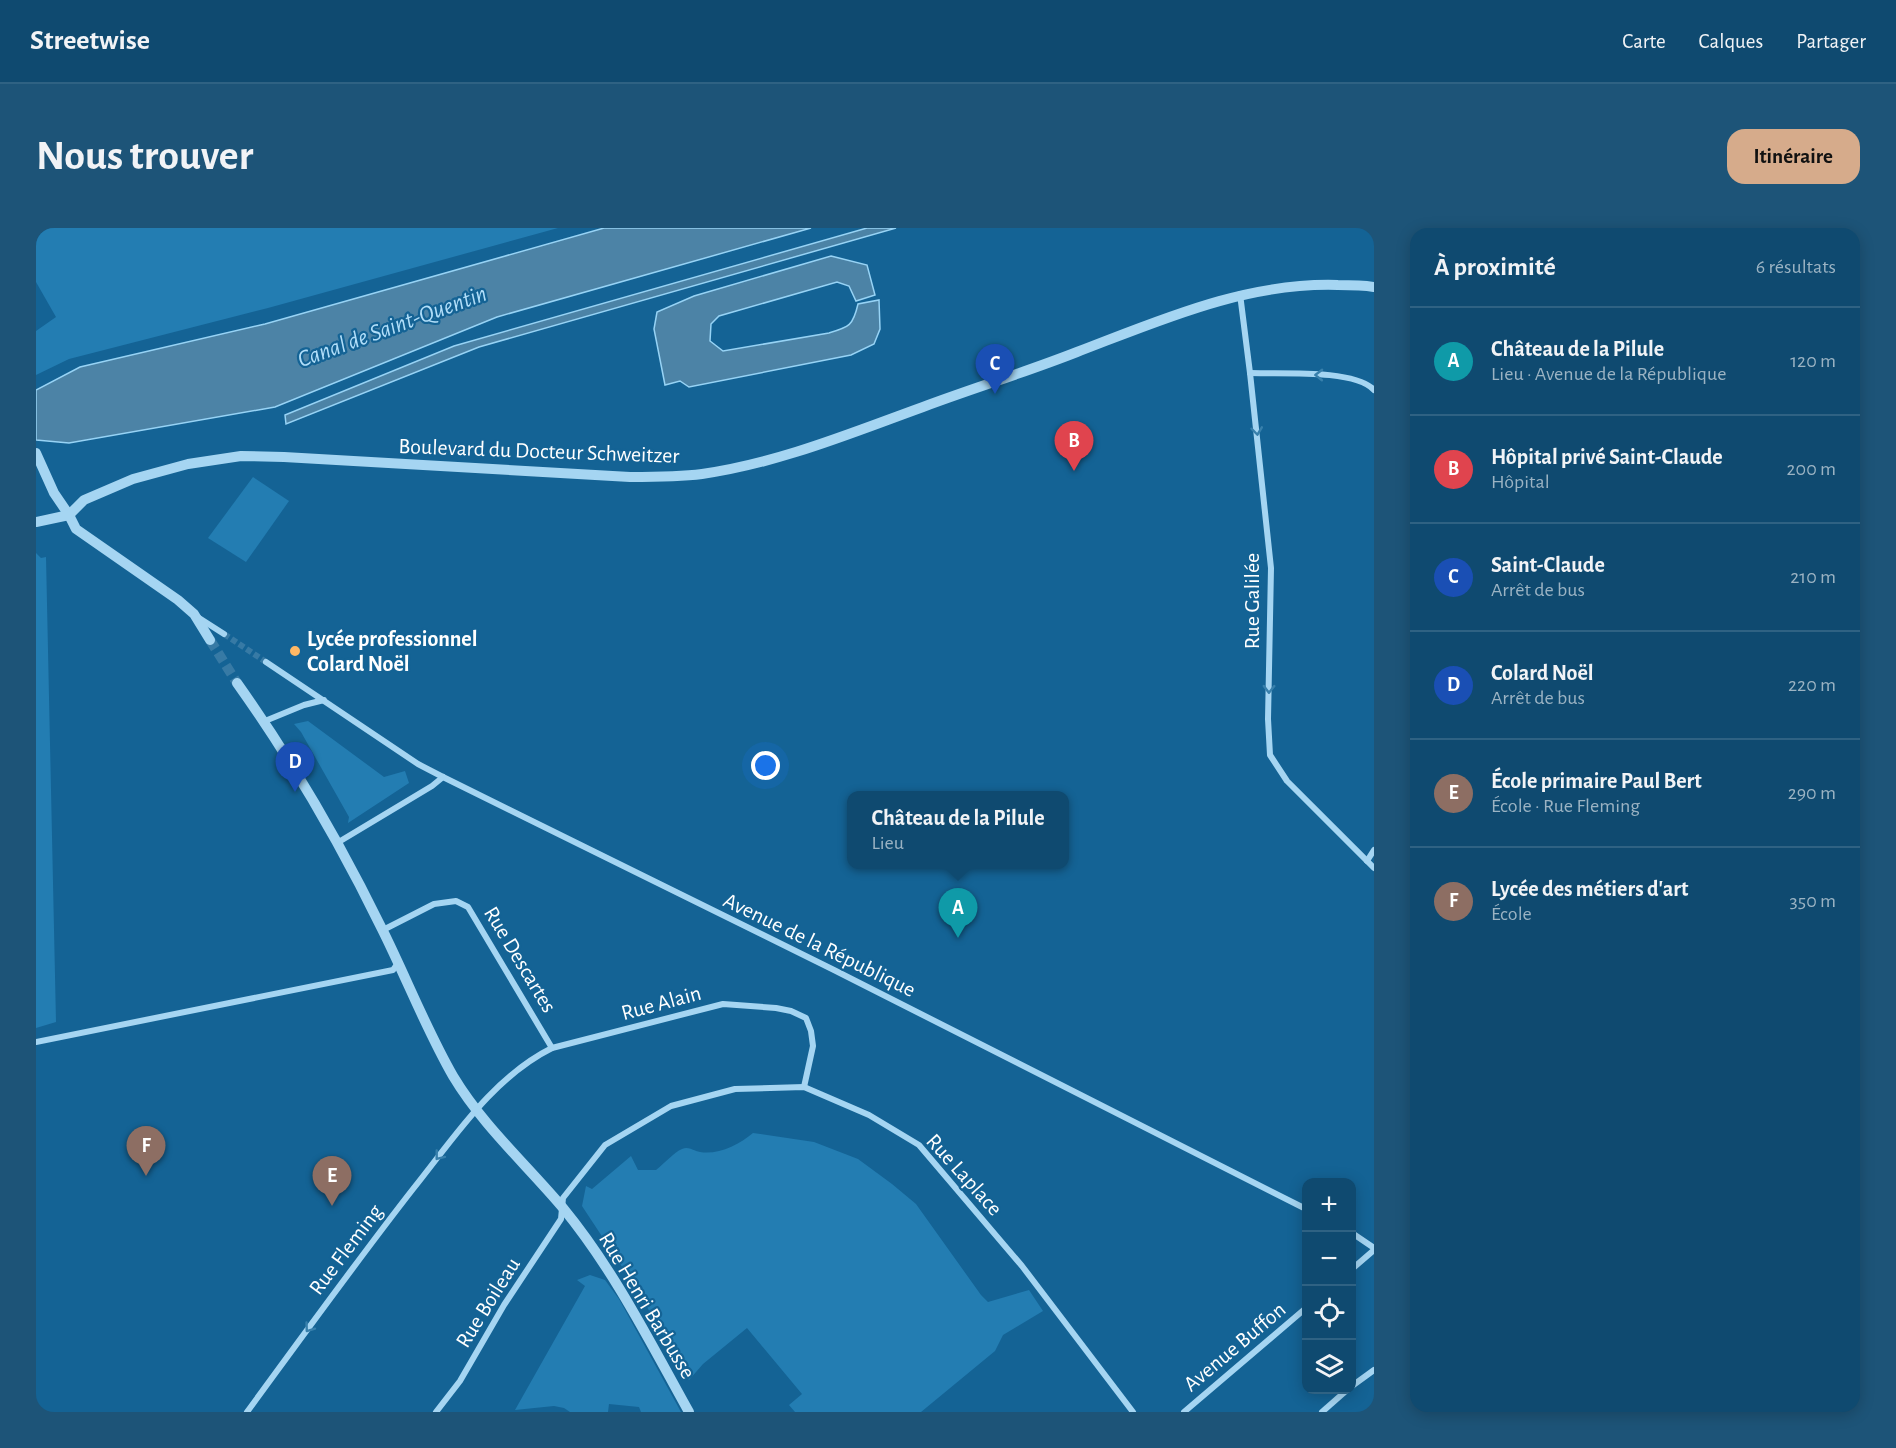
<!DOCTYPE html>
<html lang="fr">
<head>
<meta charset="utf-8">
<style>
	body { margin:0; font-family:"Alegreya Sans",sans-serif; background:#1d5478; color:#f1f3f6 }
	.controls { position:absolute; right:18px; bottom:18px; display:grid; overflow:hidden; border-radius:12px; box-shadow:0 3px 15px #0003 }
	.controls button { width:54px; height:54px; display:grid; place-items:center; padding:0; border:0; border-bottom:2px solid #2f6283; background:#0f4a70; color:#f1f3f6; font:30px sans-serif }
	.you { position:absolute; left:730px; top:538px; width:21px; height:21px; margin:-15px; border:4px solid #fff; border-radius:50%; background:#1a73e8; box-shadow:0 0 0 9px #1a73e833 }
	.badge { display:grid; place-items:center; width:39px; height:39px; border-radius:50%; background:#d6ab8b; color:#fff; font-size:20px; font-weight:700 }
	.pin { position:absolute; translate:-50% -50px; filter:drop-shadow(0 2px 3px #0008) }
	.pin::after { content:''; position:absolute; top:32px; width:21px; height:18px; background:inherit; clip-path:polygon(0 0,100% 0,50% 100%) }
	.popup { position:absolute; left:811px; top:563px; width:222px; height:78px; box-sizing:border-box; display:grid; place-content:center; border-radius:12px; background:#0f4a70; filter:drop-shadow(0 2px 4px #0005); font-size:20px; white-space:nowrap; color:#9bb3c3 }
	.popup b { font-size:22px; color:#f1f3f6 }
	.popup::after { content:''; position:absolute; left:50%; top:100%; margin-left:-12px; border:12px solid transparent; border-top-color:#0f4a70 }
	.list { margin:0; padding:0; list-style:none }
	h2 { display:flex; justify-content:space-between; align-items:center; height:78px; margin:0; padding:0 24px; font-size:26px }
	h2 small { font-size:20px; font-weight:400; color:#9bb3c3 }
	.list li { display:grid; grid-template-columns:39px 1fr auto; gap:18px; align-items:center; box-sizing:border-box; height:108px; padding:0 24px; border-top:2px solid #2f6283 }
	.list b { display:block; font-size:22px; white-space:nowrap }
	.list p { margin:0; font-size:20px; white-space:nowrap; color:#9bb3c3 }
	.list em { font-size:20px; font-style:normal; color:#9bb3c3 }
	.icon { flex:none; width:33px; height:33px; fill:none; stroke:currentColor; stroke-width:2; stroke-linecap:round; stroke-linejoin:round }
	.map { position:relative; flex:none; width:1338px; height:1184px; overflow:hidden; border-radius:18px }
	header { display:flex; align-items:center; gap:36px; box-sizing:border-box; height:84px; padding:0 30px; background:#0f4a70; border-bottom:2px solid #2f6283 }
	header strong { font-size:28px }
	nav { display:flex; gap:33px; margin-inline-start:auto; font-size:21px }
	.intro { display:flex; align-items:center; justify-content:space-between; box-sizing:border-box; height:144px; padding:0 36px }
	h1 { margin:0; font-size:42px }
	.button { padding:15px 27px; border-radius:18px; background:#d6ab8b; color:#111; font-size:21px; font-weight:700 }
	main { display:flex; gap:36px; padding:0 36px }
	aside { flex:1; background:#0f4a70; border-radius:18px; box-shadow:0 3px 15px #0003 }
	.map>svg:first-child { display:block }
	.green { fill:#237db2 }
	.water { fill:#4c83a6; stroke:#97d3f5; stroke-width:1.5 }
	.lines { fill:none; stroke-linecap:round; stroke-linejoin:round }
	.minor-tunnel { stroke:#377aa5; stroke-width:6; stroke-dasharray:6 3; stroke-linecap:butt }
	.tertiary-tunnel { stroke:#377aa5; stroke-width:10; stroke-dasharray:10 5; stroke-linecap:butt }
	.minor { stroke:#a5d5f2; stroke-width:6 }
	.tertiary { stroke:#a5d5f2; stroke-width:10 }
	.oneway { stroke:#3880ac }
	.poi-dot { fill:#ffb865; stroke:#146395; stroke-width:2 }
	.labels { text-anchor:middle; stroke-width:4.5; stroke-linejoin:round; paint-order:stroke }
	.street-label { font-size:22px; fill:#fff; stroke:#146395 }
	.poi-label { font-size:22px; font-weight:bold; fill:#fff; stroke:#146395; text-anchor:start }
	.water-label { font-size:24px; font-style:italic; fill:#b1def9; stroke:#146395 }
</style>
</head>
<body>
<header>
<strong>Streetwise</strong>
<nav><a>Carte</a><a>Calques</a><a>Partager</a></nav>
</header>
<div class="intro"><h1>Nous trouver</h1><a class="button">Itinéraire</a></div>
<main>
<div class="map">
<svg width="1338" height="1184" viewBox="0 0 1338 1184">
	<rect width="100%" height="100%" fill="#146395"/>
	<!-- green -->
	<g class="green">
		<polygon points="0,0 522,0 232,80 33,131 0,147 0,103 20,89 0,54"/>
		<polygon points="217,249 253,273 210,334 172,310"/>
		<polygon points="0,325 5,330 10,329 20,794 0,800"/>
		<polygon points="272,493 348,549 369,543 373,555 312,595 313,589 265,504 258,496"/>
		<path d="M717,905L778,914L822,931L856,956L880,976L945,1067L952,1074L993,1062L1007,1083L967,1107L959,1123L885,1184H759L753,1177L766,1166L711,1100L667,1136L653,1152L600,1060L546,978L550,958L556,961L595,928L602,942H620C628,936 638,924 646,921C653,918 657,923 664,924C682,927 703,917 717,905Z"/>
		<polygon points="554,1047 569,1052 583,1071 645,1184 605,1184 603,1179 573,1176 572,1184 534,1184 528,1180 518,1178 479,1182 549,1058 541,1052"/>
	</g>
	<!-- water -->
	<g class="water">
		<polygon points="568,0 775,0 461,89 239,179 33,215 0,212 0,162 44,139 229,96"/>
		<polygon points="831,0 860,0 443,119 250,196 249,187 418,118"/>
		<path d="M795,28L831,37L839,67L820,73L813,58L801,54L683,88L675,96L674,113L687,123L793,105C813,99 817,98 822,76L843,72L844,101L838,116L815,127L653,159L644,153L629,157L618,101L621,84L658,68Z"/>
	</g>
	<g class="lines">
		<!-- minor-tunnel -->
		<polyline class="minor-tunnel" points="188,406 230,434"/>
		<!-- tertiary-tunnel -->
		<polyline class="tertiary-tunnel" points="174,412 201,455"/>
		<!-- minor -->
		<g class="minor">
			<polyline points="1204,66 1214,145 1235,340 1232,491 1234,527 1251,553 1338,640"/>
			<path d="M1214,145C1244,146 1319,141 1338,162"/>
			<polyline points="163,390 188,406"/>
			<polyline points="230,434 382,536 407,549 798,742 1270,981"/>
			<polyline points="229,493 268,477 288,472"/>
			<polyline points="301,615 396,558 407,549"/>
			<polyline points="1331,633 1338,622"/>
			<polyline points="347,702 398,676 420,673 432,679 516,820"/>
			<polyline points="0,814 357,742 362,735"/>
			<polyline points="1316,1005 1338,1020"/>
			<polyline points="1316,1041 1338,1022"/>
			<polyline points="1316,1158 1338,1142"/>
			<path d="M211,1184C266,1109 320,1034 377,961C418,910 456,850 516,820L687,776L740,780L755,783L770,790L775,803L777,818L768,859"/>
			<polyline points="400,1184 424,1153 468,1077 525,991 527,970 569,917 635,878 699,861 768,859 833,887 883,917 986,1038 1097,1184"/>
			<polyline points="1148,1184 1270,1080"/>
			<polyline points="1286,1184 1311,1162"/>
		</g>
		<!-- tertiary -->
		<g class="tertiary">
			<polyline points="0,225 18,265 33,287 40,301 142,372 158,386 174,412"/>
			<path d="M33,287L48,272L97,251L152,236L205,228L248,229L594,249C618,249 643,249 666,246C743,235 815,205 887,179C938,160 990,144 1041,124C1125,92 1210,54 1302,57C1314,57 1326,57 1338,59"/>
			<polyline points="0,294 33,287"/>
			<path d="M201,455C255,531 305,617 346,701C370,749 390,801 417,848C447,898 490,936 527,980C578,1042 614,1114 653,1184"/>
		</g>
	</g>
	<!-- one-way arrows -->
	<defs><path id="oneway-chevron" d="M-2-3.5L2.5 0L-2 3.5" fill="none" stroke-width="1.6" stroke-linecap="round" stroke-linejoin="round" transform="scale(1.5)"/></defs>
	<g class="oneway">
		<use href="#oneway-chevron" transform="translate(1283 147) rotate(-179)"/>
		<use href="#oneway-chevron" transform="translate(1221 203) rotate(83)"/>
		<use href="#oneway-chevron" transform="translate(1233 461) rotate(91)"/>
		<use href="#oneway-chevron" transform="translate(403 928) rotate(128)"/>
		<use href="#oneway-chevron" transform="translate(273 1100) rotate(126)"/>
	</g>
	<!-- markers -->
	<circle class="poi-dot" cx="259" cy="423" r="6"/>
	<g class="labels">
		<!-- street labels -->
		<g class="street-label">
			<text transform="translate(503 222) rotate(2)" y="8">Boulevard du Docteur Schweitzer</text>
			<text transform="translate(1215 373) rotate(-90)" y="8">Rue Galilée</text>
			<text transform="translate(784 716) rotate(26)" y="8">Avenue de la République</text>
			<text transform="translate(485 731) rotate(59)" y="8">Rue Descartes</text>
			<text transform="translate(625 774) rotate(-15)" y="8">Rue Alain</text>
			<text transform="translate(929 946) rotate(48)" y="8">Rue Laplace</text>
			<text transform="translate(309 1021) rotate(-53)" y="8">Rue Fleming</text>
			<text transform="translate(451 1074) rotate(-58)" y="8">Rue Boileau</text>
			<text transform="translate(612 1077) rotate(59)" y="8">Rue Henri Barbusse</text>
			<text transform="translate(1198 1118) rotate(-40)" y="8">Avenue Buffon</text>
		</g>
		<!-- poi labels -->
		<g class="poi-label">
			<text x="271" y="418">Lycée professionnel<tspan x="271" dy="25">Colard Noël</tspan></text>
		</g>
		<!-- water labels -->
		<g class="water-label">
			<text transform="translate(356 98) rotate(-20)" y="8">Canal de Saint-Quentin</text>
		</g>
	</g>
</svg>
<div class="controls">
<button>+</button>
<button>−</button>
<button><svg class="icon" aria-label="locate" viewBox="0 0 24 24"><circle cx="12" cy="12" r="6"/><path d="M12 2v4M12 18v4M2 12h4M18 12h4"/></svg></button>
<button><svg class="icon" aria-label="layers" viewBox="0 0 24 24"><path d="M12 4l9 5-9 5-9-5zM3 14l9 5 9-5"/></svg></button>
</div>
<div class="you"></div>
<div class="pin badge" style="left:922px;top:710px;background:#0f9aa8">A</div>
<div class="popup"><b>Château de la Pilule</b>Lieu</div>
<div class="pin badge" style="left:1038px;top:243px;background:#e0444e">B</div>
<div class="pin badge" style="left:959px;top:166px;background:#1a4fb4">C</div>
<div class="pin badge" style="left:259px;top:564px;background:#1a4fb4">D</div>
<div class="pin badge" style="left:296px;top:978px;background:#8d6e63">E</div>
<div class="pin badge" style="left:110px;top:948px;background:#8d6e63">F</div>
</div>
<aside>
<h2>À proximité<small>6 résultats</small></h2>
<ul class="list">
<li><span class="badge" style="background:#0f9aa8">A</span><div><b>Château de la Pilule</b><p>Lieu · Avenue de la République</p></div><em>120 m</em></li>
<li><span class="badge" style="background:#e0444e">B</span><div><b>Hôpital privé Saint-Claude</b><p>Hôpital</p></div><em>200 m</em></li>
<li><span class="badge" style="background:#1a4fb4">C</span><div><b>Saint-Claude</b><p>Arrêt de bus</p></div><em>210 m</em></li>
<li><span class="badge" style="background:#1a4fb4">D</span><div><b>Colard Noël</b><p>Arrêt de bus</p></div><em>220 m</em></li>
<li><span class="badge" style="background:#8d6e63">E</span><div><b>École primaire Paul Bert</b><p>École · Rue Fleming</p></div><em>290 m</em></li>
<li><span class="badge" style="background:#8d6e63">F</span><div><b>Lycée des métiers d'art</b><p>École</p></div><em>350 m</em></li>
</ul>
</aside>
</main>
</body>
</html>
